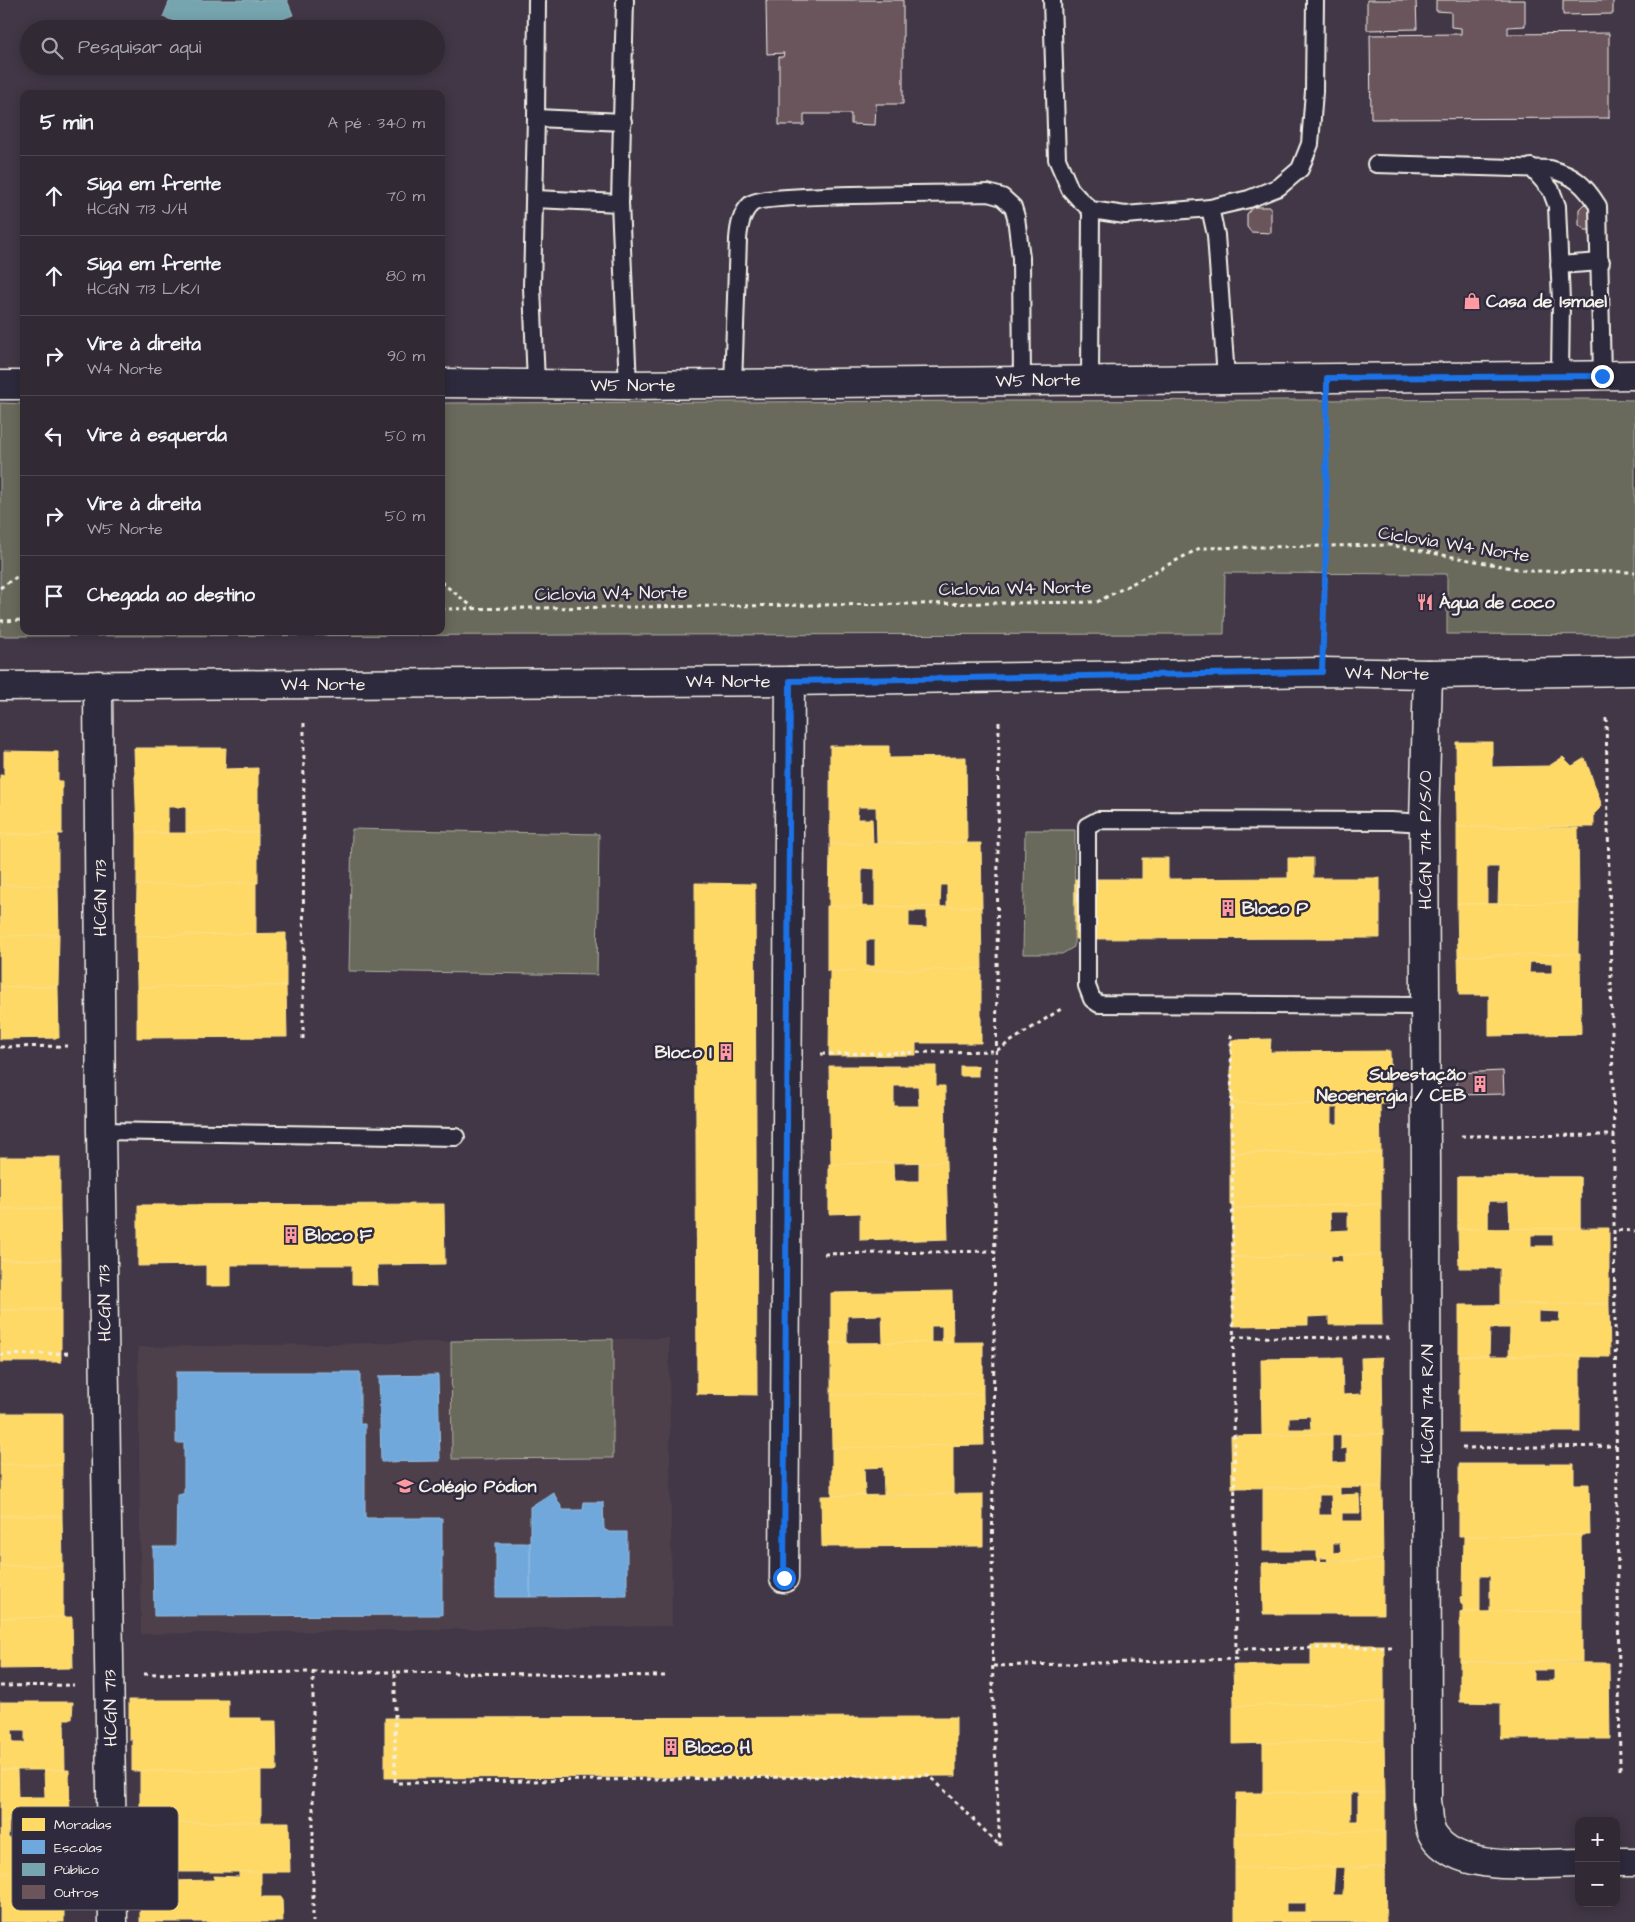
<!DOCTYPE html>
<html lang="pt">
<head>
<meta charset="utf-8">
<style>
	body { margin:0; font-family:"Architects Daughter",sans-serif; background:#3d3540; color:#f1f3f6 }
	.controls { position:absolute; right:15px; bottom:15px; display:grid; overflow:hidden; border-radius:10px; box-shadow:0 2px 12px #0003 }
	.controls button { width:45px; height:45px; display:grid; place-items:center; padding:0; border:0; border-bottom:1px solid #4c454f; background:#312934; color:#f1f3f6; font:25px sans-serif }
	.stop { position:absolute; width:15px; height:15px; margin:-11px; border:4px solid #1a73e8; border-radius:50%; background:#fff }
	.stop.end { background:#1a73e8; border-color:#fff; box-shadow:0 1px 5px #0008 }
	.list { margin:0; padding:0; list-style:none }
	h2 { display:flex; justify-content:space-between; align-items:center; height:65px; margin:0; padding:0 20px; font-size:21px }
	h2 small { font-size:16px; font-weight:400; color:#a8a6ac }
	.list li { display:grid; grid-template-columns:32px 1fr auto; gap:15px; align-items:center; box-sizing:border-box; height:80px; padding:0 20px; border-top:1px solid #4c454f }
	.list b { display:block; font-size:19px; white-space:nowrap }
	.list p { margin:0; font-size:16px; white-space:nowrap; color:#a8a6ac }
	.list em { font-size:16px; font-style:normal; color:#a8a6ac }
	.icon { flex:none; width:28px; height:28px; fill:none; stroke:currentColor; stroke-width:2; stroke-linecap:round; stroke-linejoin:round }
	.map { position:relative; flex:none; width:1635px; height:1922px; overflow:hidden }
	.search { position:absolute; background:#312934; box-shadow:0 2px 12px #0003; left:20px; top:20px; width:425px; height:55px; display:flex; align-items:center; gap:12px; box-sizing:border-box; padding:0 18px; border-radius:28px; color:#a8a6ac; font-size:19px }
	.panel { position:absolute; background:#312934; box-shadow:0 2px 12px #0003; left:20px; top:90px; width:425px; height:545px; border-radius:10px }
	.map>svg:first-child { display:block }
	.built { fill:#4e404c }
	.green { fill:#696a5b; stroke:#aeaea2 }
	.homes { fill:#ffd966; stroke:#fce08d; fill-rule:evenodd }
	.schools { fill:#6fa8dc; stroke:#97bee0 }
	.public { fill:#76a5af; stroke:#9cbcc0 }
	.building { fill:#6b555b; stroke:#f4f1e8 }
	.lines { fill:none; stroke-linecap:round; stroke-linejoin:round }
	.lane-casing { stroke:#f4f1e8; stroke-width:20 }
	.street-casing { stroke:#f4f1e8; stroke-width:31 }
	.secondary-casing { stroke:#f4f1e8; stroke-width:31 }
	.path { stroke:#f4f1e8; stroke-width:3; stroke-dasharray:4 4; stroke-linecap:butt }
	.lane { stroke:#2f2a3d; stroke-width:16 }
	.street { stroke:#2f2a3d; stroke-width:28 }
	.secondary { stroke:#2f2a3d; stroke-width:28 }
	.route { stroke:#1a73e8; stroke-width:6 }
	.labels { text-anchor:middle; stroke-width:5; stroke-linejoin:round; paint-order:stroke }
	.poi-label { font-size:18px; font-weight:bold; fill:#f4f1e8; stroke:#2f2a3d; text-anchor:start }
	.street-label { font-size:18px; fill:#f4f1e8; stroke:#2f2a3d }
	.key { fill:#2f2a3d; stroke:#6a6670; stroke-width:1 }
	.key-label { font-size:14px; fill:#f4f1e8 }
</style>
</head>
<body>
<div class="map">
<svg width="1635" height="1922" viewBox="0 0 1635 1922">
	<rect width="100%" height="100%" fill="#413746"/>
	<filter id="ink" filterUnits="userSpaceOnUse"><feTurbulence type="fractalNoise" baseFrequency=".02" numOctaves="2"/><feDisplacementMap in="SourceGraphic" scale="10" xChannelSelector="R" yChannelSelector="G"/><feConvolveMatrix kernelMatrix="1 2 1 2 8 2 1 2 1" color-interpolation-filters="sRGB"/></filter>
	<g filter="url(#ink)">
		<!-- built -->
		<polygon class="built" points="669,1338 672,1626 141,1634 138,1347"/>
		<!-- green -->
		<g class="green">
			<polygon points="1586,399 1635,400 1635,635 1447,634 1447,574 1225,573 1224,634 0,636 0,403 24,404 24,631 441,631 441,403"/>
			<polygon points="352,829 599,834 597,975 349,971"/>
			<polygon points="1025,830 1075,830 1074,947 1062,954 1023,954"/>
			<polygon points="613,1339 613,1458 452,1459 451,1341"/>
		</g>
		<!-- homes -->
		<g class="homes">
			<polygon points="1456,742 1492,742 1492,767 1549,766 1563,757 1572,766 1585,758 1602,806 1594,814 1594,827 1457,827"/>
			<polygon points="830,746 889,746 889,758 966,757 967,843 877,843 876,807 858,807 857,819 872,819 873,843 830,844"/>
			<polygon points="134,748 226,748 225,769 258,768 258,833 186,833 186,807 168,807 168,833 137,833"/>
			<polygon points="4,751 58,752 58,781 62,781 62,834 0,834 0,775 4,775"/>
			<polygon points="1457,827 1578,828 1579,903 1498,904 1499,867 1487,867 1487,904 1457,904"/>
			<polygon points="137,833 258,833 258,883 137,885"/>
			<polygon points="0,834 58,834 58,886 0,885"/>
			<polygon points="981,843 982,907 947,907 947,885 941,885 940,907 875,907 875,869 862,868 862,907 829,906 830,844"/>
			<polygon points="1142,858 1168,858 1168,879 1288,878 1288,858 1313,858 1313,878 1380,878 1380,938 1075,939 1075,879 1142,879"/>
			<polygon points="256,883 256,934 136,936 137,885"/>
			<polygon points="695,883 755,884 757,1395 697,1394"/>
			<polygon points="0,885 58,886 59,935 0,936"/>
			<polygon points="1579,903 1578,954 1458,956 1457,904"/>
			<path d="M827,906L981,907L982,969L827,971ZM909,911H927V928L909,927ZM866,940H875V966H866Z"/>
			<polygon points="286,933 286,986 137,987 136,936"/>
			<polygon points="59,935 58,987 0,987 0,936"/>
			<path d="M1580,954L1581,1034L1489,1036V995H1459L1458,956ZM1530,962L1552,963V973H1529Z"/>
			<polygon points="981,969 981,1043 916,1043 916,1055 829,1056 830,971"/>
			<polygon points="286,986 287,1037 137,1038 137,987"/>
			<polygon points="0,987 58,987 59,1038 0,1039"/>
			<polygon points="1271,1039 1270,1052 1390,1051 1391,1104 1231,1104 1231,1040"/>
			<path d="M829,1066H936V1086H945L946,1162L831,1164ZM894,1086H918L919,1106H894Z"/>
			<rect x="960" y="1066" width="18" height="10"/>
			<path d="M1230,1103L1380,1104L1381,1153H1230ZM1331,1108H1338V1124H1331Z"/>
			<polygon points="1230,1153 1381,1153 1381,1204 1232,1208 1232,1205 1230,1205"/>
			<rect x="0" y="1157" width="60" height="52"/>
			<polygon points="946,1162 948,1239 893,1241 893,1239 860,1240 860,1213 829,1214 829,1164 893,1163 894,1181 919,1181 919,1163"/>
			<path d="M1458,1177H1580V1228L1510,1229L1509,1201H1488V1229H1458ZM1536,1184H1558V1196H1537Z"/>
			<polygon points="1458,1177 1580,1177 1580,1228 1510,1229 1509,1201 1488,1201 1488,1229 1458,1229"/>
			<polygon points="444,1204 445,1264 377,1265 378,1285 352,1284 352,1265 231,1265 231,1286 206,1286 206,1265 138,1266 138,1205"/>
			<path d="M1381,1204V1255L1232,1257V1208ZM1330,1212H1348V1230L1331,1231Z"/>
			<polygon points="0,1209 60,1209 61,1260 0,1260"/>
			<path d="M1609,1228V1304H1500V1268H1459L1458,1229ZM1531,1235H1553V1246H1531Z"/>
			<polygon points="1342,1255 1381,1255 1382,1325 1329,1325 1329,1316 1308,1317 1308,1325 1233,1326 1232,1257 1331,1256 1331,1261 1343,1262"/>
			<rect x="0" y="1260" width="61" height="50"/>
			<polygon points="952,1291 953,1343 942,1342 942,1326 931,1326 931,1343 883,1343 882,1315 847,1316 847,1343 831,1343 831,1293"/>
			<path d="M1609,1304L1610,1357L1509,1356L1510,1328H1490L1489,1356H1459V1305ZM1538,1311L1560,1312L1559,1322H1538Z"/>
			<rect x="0" y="1310" width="61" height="52"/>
			<polygon points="983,1342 983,1394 831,1395 831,1343"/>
			<rect x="1459" y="1356" width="121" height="76"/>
			<path d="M1382,1357L1383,1434L1262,1436L1261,1359L1342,1358L1343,1395L1362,1394L1361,1358ZM1310,1416L1311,1429H1289V1417Z"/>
			<polygon points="983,1394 984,1445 832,1448 831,1395"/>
			<rect x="0" y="1413" width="62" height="52"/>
			<polygon points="1332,1434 1332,1463 1347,1462 1347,1448 1341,1449 1341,1435 1383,1434 1382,1487 1232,1488 1231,1436"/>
			<polygon points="953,1445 953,1494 884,1495 883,1467 864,1468 865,1495 832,1496 832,1448"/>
			<polygon points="1459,1464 1574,1464 1574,1484 1589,1484 1590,1535 1459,1536"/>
			<rect x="0" y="1465" width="62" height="51"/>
			<path d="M1340,1487V1495L1359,1494L1360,1513H1342V1521H1363L1362,1487H1382L1383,1560L1328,1561L1327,1558H1320L1321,1562H1317V1551H1263V1488ZM1319,1495H1331L1332,1515H1319ZM1333,1543H1340L1341,1552L1333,1553Z"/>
			<polygon points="983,1494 983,1546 822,1547 821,1496"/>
			<polygon points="0,1516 62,1516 63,1566 0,1566"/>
			<polygon points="1581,1535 1582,1611 1490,1612 1490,1576 1480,1576 1480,1612 1463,1612 1463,1605 1461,1604 1460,1597 1463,1596 1464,1536"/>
			<polygon points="1383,1560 1383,1614 1263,1614 1262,1563"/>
			<rect x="0" y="1566" width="63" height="52"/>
			<polygon points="1582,1611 1582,1662 1460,1662 1460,1612"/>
			<polygon points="72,1617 73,1668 0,1669 0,1618"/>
			<polygon points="1311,1645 1384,1645 1384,1702 1234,1706 1233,1665 1311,1665"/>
			<path d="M1460,1662L1609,1663L1610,1739H1501V1703L1460,1702ZM1533,1670H1554V1681H1533Z"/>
			<polygon points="129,1700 228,1700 228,1718 261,1718 261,1721 276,1721 277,1771 132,1771 132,1739 129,1739"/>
			<path d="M0,1702H73L72,1719H64L65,1770H0ZM12,1730H25V1743H13Z"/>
			<polygon points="1384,1702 1384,1740 1233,1744 1233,1706"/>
			<polygon points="956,1717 956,1776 385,1778 385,1718"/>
			<polygon points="1384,1740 1385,1793 1263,1793 1263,1743"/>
			<polygon points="0,1770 17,1770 18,1797 45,1797 44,1770 69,1770 70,1821 0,1822"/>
			<polygon points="140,1771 261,1771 261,1822 140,1823"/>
			<polygon points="1236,1793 1351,1793 1351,1821 1358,1821 1358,1793 1385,1793 1385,1831 1235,1833"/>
			<polygon points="68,1820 67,1873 0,1873 0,1822 9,1822 8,1838 23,1839 23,1821"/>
			<polygon points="289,1822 290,1872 140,1872 140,1823"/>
			<polygon points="1385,1831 1385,1867 1235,1868 1235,1833"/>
			<path d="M1335,1867L1333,1895H1343L1344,1868L1385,1867L1386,1922H1237L1235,1920V1868ZM1286,1903H1306V1912H1286Z"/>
			<polygon points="140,1872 170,1872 170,1881 214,1880 214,1876 239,1877 239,1872 261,1872 261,1897 282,1897 283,1922 140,1922"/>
			<rect x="0" y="1873" width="64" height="49"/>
		</g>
		<!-- schools -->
		<g class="schools">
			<polygon points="176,1372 360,1372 360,1424 365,1424 365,1518 442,1518 442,1615 154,1616 153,1547 176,1547 177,1494 184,1494 184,1443 176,1443"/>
			<polygon points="438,1375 440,1461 381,1462 379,1376"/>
			<polygon points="553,1492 563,1510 583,1510 584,1502 603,1502 604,1529 609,1532 627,1532 627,1596 530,1597 530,1507"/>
			<rect x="496" y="1543" width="34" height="54"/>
		</g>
		<!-- public -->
		<polygon class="public" points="170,0 287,0 293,15 274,22 245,28 208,28 187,25 163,17"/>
		<!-- building -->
		<g class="building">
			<polygon points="766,0 903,0 903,104 876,104 875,125 851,124 851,114 804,114 804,125 779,125 779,57 783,57 784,53 767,54"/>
			<polygon points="1367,0 1416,0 1417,29 1367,30"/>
			<polygon points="1436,0 1525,0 1525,26 1508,27 1508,34 1609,33 1609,118 1371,119 1370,35 1461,34 1461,28 1451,27 1451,12 1436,11"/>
			<polygon points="1563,0 1613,0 1613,14 1563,15"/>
			<polygon points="1584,204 1595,204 1594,230 1585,230 1579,225 1579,209"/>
			<polygon points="1253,207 1271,207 1271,233 1251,232 1247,227 1247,214"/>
			<polygon points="1503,1071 1504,1094 1457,1095 1457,1073"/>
		</g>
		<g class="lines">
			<!-- lane casing -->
			<g class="lane-casing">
				<g id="lane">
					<polyline points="625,0 620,203 628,385"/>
					<polyline points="1052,0 1057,159 1070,189 1079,199 1091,210 1125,215 1210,208 1249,199 1279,187 1300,169 1310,144 1314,91 1315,0"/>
					<polyline points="536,118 623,122"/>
					<path d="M1376,164L1550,169C1575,176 1584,184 1598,206L1602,375"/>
					<polyline points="1531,167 1551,190 1557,206 1561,301 1560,375"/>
					<polyline points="535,199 620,203"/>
					<polyline points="1210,208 1216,235 1226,378"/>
					<polyline points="1559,265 1601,262"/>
					<polyline points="1090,380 1091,210"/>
					<polyline points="536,383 532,287 536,118 537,0"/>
					<path d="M733,385L738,239C739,227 741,213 751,204C763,193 957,194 988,193L1002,197L1013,207L1016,217L1021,258L1022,380"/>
					<polyline points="1424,823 1391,821 1098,820 1087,826 1087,986 1092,999 1099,1004 1426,1006"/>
					<polyline points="101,1131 456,1137"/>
				</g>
			</g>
			<!-- street casing -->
			<g class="street-casing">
				<g id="street">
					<path d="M1428,674L1424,823L1426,1158L1427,1801C1429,1811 1428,1827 1433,1835C1459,1875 1537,1863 1579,1863"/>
					<polyline points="98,685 101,1131 113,1922"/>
					<polyline points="784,1578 790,681"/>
					<polyline points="1616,1862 1635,1862"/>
				</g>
			</g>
			<!-- secondary casing -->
			<g class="secondary-casing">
				<g id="secondary">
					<polyline points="441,383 628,385 1635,375"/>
					<polyline points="0,385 24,385"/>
					<polyline points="0,686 790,681 1322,672 1428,674 1635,671"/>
				</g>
			</g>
			<!-- path -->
			<g class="path">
				<polyline points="441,582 474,608"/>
				<polyline points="0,588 24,572"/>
				<polyline points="441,609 1097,602 1200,548 1390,545 1528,571 1635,572"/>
				<polyline points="0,621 24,620"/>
				<polyline points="1323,637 1326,546 1327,414"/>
				<polyline points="1606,718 1614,1135"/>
				<polyline points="999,722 992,1586 993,1708 1000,1847"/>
				<polyline points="303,1039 304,721"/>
				<polyline points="0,1047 67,1046"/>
				<polyline points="821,1054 996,1051 1064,1007"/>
				<polyline points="1461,1136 1614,1135 1614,1230"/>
				<polyline points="824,1254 995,1251"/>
				<polyline points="1233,1337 1391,1338"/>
				<polyline points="0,1355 70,1353"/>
				<polyline points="1462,1448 1616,1446"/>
				<polyline points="1236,1649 1392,1647"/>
				<polyline points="993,1666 1236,1659 1231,1035"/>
				<polyline points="313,1672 395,1672"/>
				<polyline points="144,1674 313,1672 313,1922"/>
				<polyline points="665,1676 395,1672 395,1783 929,1775 1000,1846"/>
				<polyline points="0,1686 74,1685"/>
				<polyline points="1620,1770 1614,1230 1635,1231"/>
			</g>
			<!-- lane -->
			<use href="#lane" class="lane"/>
			<!-- street -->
			<use href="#street" class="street"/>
			<!-- secondary -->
			<use href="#secondary" class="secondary"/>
		</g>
	</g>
	<g class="lines" filter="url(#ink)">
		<!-- route -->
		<polyline class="route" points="784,1578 790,681 1322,672 1326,546 1327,378 1602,376"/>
	</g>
	<!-- icons -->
	<defs>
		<g id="shop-bare" transform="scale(1.35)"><path d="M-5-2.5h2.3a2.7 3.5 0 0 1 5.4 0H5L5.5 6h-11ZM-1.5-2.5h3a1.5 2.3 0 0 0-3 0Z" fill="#ff9aa2" stroke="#2f2a3d" stroke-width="2.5" paint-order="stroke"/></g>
		<g id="restaurant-bare" transform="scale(1.35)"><path d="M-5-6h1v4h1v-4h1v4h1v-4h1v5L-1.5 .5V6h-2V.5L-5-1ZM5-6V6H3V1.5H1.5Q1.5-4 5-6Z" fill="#ff9aa2" stroke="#2f2a3d" stroke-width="2.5" paint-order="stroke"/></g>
		<g id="building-bare" transform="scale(1.35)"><path d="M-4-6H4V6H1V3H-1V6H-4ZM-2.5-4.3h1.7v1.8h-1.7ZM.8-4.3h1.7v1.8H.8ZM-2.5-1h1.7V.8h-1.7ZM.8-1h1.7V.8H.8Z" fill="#ff9aa2" stroke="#2f2a3d" stroke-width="2.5" paint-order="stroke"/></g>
		<g id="school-bare" transform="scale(1.35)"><path d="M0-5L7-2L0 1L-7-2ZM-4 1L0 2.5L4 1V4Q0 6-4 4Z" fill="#ff9aa2" stroke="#2f2a3d" stroke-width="2.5" paint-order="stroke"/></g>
	</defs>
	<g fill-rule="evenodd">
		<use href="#shop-bare" x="1472" y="301"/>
		<use href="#restaurant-bare" x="1425" y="602"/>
		<use href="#building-bare" x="1228" y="908"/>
		<use href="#building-bare" x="726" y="1052"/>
		<use href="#building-bare" x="1480" y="1084"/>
		<use href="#building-bare" x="291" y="1235"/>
		<use href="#school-bare" x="405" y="1486"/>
		<use href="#building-bare" x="671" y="1747"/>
	</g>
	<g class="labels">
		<!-- poi labels -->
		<g class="poi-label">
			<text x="1486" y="307">Casa de Ismael</text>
			<text x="1439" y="608">Água de coco</text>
			<text x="1242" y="914">Bloco P</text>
			<text x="712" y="1058" text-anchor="end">Bloco I</text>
			<text x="1466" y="1080" text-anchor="end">Subestação<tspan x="1466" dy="21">Neoenergia / CEB</tspan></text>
			<text x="305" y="1241">Bloco F</text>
			<text x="419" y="1492">Colégio Pódion</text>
			<text x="685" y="1753">Bloco H</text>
		</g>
		<!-- street labels -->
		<g class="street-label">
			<text transform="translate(1038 380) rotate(-1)" y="6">W5 Norte</text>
			<text x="633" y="391">W5 Norte</text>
			<text transform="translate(1454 544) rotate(9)" y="6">Ciclovia W4 Norte</text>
			<text transform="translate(1015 588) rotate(-1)" y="6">Ciclovia W4 Norte</text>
			<text transform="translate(611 593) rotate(-1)" y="6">Ciclovia W4 Norte</text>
			<text transform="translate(1387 673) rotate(1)" y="6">W4 Norte</text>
			<text x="728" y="687">W4 Norte</text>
			<text x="323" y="690">W4 Norte</text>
			<text transform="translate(1425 840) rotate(-90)" y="6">HCGN 714 P/S/O</text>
			<text transform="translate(100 898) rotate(-90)" y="6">HCGN 713</text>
			<text transform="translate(104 1303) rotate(-91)" y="6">HCGN 713</text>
			<text transform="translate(1427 1404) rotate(-90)" y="6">HCGN 714 R/N</text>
			<text transform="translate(110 1708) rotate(-91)" y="6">HCGN 713</text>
		</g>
	</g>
	<!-- legend -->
	<rect x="12" y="1807" width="166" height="103" rx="8" class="key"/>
	<rect x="22" y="1818" width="23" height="13" fill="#ffd966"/>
	<rect x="22" y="1840" width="23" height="14" fill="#6fa8dc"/>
	<rect x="22" y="1863" width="23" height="13" fill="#76a5af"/>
	<rect x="22" y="1885" width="23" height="14" fill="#6b555b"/>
	<g class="key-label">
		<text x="54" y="1829">Moradias</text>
		<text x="54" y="1852">Escolas</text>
		<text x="54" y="1874">Público</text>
		<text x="54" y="1897">Outros</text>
	</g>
</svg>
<div class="controls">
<button>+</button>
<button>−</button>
</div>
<div class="stop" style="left:784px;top:1578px"></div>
<div class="stop end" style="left:1602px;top:376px"></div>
<div class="search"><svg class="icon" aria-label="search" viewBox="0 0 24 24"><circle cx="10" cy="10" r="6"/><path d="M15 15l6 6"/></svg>Pesquisar aqui</div>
<section class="panel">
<h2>5 min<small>A pé · 340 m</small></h2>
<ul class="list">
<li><svg class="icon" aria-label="ahead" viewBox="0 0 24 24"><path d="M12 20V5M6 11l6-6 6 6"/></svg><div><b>Siga em frente</b><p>HCGN 713 J/H</p></div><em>70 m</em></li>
<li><svg class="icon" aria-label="ahead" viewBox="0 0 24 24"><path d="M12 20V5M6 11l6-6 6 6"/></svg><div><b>Siga em frente</b><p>HCGN 713 L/K/I</p></div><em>80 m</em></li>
<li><svg class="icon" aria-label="right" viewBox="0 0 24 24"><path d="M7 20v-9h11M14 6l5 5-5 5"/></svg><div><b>Vire à direita</b><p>W4 Norte</p></div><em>90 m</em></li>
<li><svg class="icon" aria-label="left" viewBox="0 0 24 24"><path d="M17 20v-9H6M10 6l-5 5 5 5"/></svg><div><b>Vire à esquerda</b></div><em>50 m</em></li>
<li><svg class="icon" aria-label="right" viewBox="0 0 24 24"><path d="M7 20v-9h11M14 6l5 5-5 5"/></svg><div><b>Vire à direita</b><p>W5 Norte</p></div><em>50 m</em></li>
<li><svg class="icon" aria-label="arrive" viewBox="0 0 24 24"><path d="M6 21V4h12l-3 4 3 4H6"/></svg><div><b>Chegada ao destino</b></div></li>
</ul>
</section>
</div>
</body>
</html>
